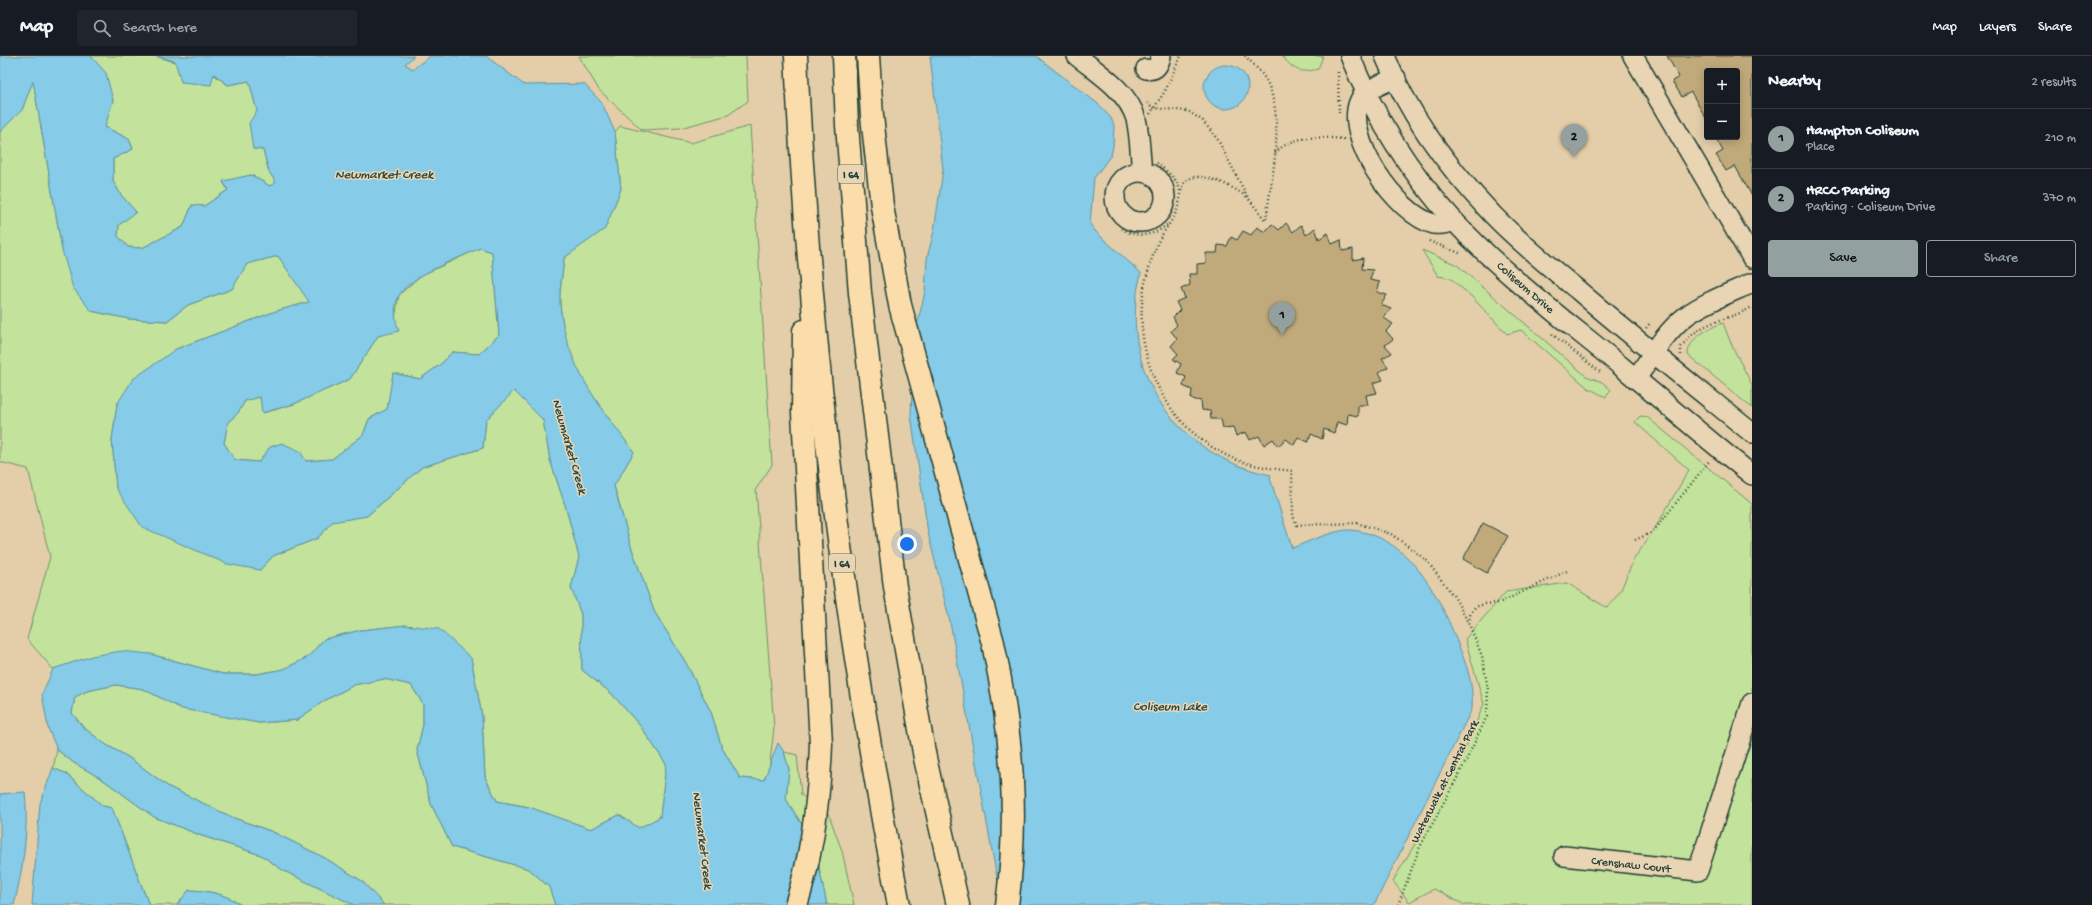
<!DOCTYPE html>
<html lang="en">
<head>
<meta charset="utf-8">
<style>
	body { margin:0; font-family:"Gochi Hand",sans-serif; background:#20242c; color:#f1f3f6 }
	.controls { position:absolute; right:12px; top:12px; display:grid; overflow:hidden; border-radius:4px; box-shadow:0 2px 10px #0003 }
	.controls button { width:36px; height:36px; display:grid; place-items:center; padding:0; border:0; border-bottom:1px solid #363941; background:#171b24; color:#f1f3f6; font:20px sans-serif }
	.you { position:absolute; left:907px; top:488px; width:14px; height:14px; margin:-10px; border:3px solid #fff; border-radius:50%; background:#1a73e8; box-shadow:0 0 0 6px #1a73e833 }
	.badge { display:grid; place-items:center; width:26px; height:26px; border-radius:50%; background:#92a19f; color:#111; font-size:13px; font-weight:700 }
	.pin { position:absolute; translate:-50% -33px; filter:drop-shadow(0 1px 2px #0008) }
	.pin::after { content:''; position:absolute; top:21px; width:14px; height:12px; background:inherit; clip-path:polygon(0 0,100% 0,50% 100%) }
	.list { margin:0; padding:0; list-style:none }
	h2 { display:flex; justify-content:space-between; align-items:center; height:52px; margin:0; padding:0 16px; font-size:17px }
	h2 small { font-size:13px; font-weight:400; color:#9ea1a6 }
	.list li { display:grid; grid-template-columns:26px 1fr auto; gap:12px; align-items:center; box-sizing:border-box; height:60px; padding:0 16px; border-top:1px solid #363941 }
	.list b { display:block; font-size:15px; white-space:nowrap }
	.list p { margin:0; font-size:13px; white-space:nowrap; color:#9ea1a6 }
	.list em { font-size:13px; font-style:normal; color:#9ea1a6 }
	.actions { display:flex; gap:8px; padding:12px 16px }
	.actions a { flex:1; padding:9px 0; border:1px solid #92a19f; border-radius:4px; text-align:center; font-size:14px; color:#92a19f }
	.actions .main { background:#92a19f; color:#111 }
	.icon { flex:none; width:22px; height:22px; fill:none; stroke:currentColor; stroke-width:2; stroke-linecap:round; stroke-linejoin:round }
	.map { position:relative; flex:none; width:1752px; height:849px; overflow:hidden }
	header { display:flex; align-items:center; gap:24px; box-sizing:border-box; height:56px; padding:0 20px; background:#171b24; border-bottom:1px solid #363941 }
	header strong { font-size:19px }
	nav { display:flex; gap:22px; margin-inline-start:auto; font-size:14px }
	.search { width:280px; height:36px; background:#20242c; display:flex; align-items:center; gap:10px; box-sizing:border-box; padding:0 14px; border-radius:4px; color:#9ea1a6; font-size:15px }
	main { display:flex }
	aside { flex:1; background:#171b24 }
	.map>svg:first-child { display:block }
	.green { fill:#c3e39c; stroke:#719068 }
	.water { fill:#86cbe7; stroke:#5d929f; fill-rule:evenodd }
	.building { fill:#c0aa7c; stroke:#1f3d34 }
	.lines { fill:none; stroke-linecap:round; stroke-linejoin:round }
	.minor-casing { stroke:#1f3d34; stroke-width:22 }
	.highway-casing { stroke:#1f3d34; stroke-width:25 }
	.path { stroke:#1f3d34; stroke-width:2.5; stroke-dasharray:1 3; stroke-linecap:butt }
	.minor { stroke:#e9d5b3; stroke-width:19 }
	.highway { stroke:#fbddab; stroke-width:22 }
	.labels { text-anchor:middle; stroke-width:3; stroke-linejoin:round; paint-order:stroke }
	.shield { fill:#e9d5b3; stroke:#5c6b5a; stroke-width:1 }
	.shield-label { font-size:11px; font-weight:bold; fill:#1f3d34 }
	.street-label { font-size:12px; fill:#1f3d34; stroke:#e9d5b3 }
	.water-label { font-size:13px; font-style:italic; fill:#294b46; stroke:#e9d5b3 }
</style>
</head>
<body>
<header>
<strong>Map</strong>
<div class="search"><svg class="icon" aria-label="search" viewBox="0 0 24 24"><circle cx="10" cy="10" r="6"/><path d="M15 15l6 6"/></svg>Search here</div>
<nav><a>Map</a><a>Layers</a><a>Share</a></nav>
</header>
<main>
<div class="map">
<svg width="1752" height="849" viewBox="0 0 1752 849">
	<rect width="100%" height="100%" fill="#e3cea9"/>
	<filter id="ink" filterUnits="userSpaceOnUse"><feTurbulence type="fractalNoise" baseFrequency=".025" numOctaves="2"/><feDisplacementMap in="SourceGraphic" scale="8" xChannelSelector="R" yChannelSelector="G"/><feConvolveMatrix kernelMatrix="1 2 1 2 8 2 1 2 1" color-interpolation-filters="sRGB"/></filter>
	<g filter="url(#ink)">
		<!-- green -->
		<g class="green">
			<polygon points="91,0 155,0 213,18 228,29 249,25 257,55 253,93 263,94 269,116 276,126 270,130 251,119 223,126 228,134 204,150 192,149 183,171 142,192 128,191 118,180 119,169 136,156 121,139 113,125 113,103 133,93 129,83 105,71 113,44"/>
			<polygon points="579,0 746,0 748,45 728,59 680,72 642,74 599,34"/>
			<path d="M1282,0H1323L1318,13C1299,18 1294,14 1282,0Z"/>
			<polygon points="33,24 62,194 91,255 129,263 167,265 188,249 232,233 247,208 278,200 310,246 276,255 176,293 117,348 112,384 116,432 260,514 273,500 318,482 332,465 367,460 422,411 483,392 486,364 514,334 543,364 550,404 566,452 579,501 571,532 581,558 582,614 611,637 641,671 666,708 660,761 639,772 619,759 591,773 529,751 497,745 485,721 482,660 471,602 406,569 361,574 324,583 308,601 284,613 257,618 223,618 150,598 73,607 53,613 27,583 50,501 28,413 0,406 0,76 22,54"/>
			<path d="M620,70L691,87L750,70L772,409L756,433L774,672L769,714L764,724L740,722L722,692L711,656L686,607L654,555L631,490L614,430L634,396C598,348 565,310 560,248C559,233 563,216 564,202L605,172L621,133L615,76Z"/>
			<polygon points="480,192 492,196 499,279 479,298 452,296 442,307 420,323 394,317 387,353 369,363 363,379 332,403 306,405 270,391 259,406 235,404 224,387 228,366 238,357 245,345 260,341 263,357 294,348 350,323 378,280 395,263 399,239 420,220"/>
			<polygon points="1422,194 1457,209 1586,320 1602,326 1611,334 1606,341 1588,332 1521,274 1507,278 1471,240 1450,222 1438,220"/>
			<path d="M1723,267L1732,290L1752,329V352L1688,299C1688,282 1709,272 1723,267Z"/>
			<polygon points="1640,360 1647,361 1752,448 1752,849 1465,849 1434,833 1409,846 1393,825 1422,776 1463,698 1484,648 1465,583 1506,536 1567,527 1607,552 1620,536 1634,503 1654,474 1689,414 1635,366"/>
			<polygon points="384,623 411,629 423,648 423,669 417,694 431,748 452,791 529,813 549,831 555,849 384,849 362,825 325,802 273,776 234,762 169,731 128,701 105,688 83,671 72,657 75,641 87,635 116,629 143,633 183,653 259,667 297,664 324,645 354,629"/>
			<path d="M57,694L74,707L102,723L154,761L202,780L261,799L284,815L354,849H241C224,837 209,835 189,834L177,849H149L112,752L103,750L65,717L53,712Z"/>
			<polygon points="784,696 797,699 801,739 829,759 842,795 854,849 827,849 814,788 786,743 789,713"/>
		</g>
		<!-- water -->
		<g class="water">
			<path d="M0,0H91L106,17L113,44L105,71L129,83L133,93L113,103V125L121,139L136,156L119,169L118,180L128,191L142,192L183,171L192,149L204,150L228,134L223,125L251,119L270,130L276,126L269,116L263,94L253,93L249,67L257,55L249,25L228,29L214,18L211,29L181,26L175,5L155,0H414L405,8L413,13L430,0H486L524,29L584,28L602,47L615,76L621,133L605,173L564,202C563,216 559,233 560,248C566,311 598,347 634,396L614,430L631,490L654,555L686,607L711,656L722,692L740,722L764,724L778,687L784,696L789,713L786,743L814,788L827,849H555L549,831L529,813L452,791L431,748L417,694L423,669V648L411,629L384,623L354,629L324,645L297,664L259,667L182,653L143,633L116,629L87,635L75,641L72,657L83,671L105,688L128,701L169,731L234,762L273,776L325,802L362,825L384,849H354L284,815L261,799L202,780L154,761L102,723L74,707L57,694L48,672L42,638L53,613L92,600L121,595L150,598L223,618H257L284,613L308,601L324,583L361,574L406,569L439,573L471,602L482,660L485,721L497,745L529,751L591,773L619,759L639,772L660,761L666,708L641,671L611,637L582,614L581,558L571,532L579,501L566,452L550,404L543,364L514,335L486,364L483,392L422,411L367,460L332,466L318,482L273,500L260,514L227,508L142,471L116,432L112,384L117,348L133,323L176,293L276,255L309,246L278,200L247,208L232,233L188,249L167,265L129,263L91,255L73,232L62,194L33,25L22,54L0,76ZM480,192L492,196L499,279L479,298L452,296L442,307L420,323L393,317L387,353L369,363L363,379L332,403L306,405L300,395L282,387L270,391L259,406L235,404L224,387L228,366L238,357L245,345L260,341L262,357L294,348L350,323L378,280L399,275C395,265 393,248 400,238C413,218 458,203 480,192Z"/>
			<path d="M930,0H1036L1097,47L1111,62L1114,69L1113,91L1111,99L1094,122L1090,168L1097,177L1141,217C1116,313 1175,400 1271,419L1270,422L1292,492C1308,486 1335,473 1351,474C1408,479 1440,540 1458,588C1467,610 1474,629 1472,653L1374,849H1002L950,566L928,477L911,359L914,281L925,236L927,202L934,175L943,114Z"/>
			<circle cx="1226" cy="31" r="22"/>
			<polygon points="53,712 65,717 103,750 112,752 149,849 32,849 40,747"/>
			<path d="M25,736C29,773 23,813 14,849H0V738Z"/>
			<path d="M189,834C209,835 224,837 241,849H177Z"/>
		</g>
		<!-- building -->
		<g class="building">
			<polygon points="1667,0 1752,0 1752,140 1735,110 1726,115 1716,99 1723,95 1715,81 1737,81 1737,15 1707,15 1707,64 1691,36 1682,41 1672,25 1679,21"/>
			<polygon points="1286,167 1293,176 1301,169 1306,179 1315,172 1319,183 1328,177 1332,188 1341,184 1342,195 1353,193 1353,204 1363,202 1362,213 1373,214 1370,224 1380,226 1377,236 1387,239 1381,249 1391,253 1384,262 1393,268 1386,275 1393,283 1385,289 1392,297 1382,302 1388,311 1379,316 1383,324 1373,327 1377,337 1366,339 1368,349 1358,349 1358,360 1348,358 1347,369 1337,366 1334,377 1324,373 1322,383 1311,378 1308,386 1298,381 1294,389 1286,383 1278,390 1273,383 1264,389 1259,380 1250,384 1246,376 1236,380 1233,371 1223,372 1221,363 1211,363 1210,355 1202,354 1201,345 1191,343 1192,334 1183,330 1186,321 1177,317 1181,308 1173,303 1178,298 1171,290 1177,283 1171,275 1177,269 1173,261 1180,254 1176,246 1185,242 1181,233 1190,229 1189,218 1197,218 1197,208 1206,207 1206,197 1217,197 1218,189 1227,190 1231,181 1237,184 1243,175 1251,179 1257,171 1265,176 1272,168 1279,174"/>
			<polygon points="1483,467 1508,480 1487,517 1463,503"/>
		</g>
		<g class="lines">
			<!-- minor casing -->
			<g class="minor-casing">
				<g id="minor">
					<path d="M1077,0C1098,17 1128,35 1136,63C1140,79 1140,99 1142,116"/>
					<path d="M1350,0C1374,60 1411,118 1455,166C1505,220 1565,264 1622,311C1665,347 1708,384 1752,419"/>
					<path d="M1385,0C1408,58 1450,114 1493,159C1520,187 1550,211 1579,235C1636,284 1694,330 1752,377"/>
					<polyline points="1633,0 1752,202"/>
					<path d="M1146,13C1156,15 1159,9 1161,0"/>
					<path d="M1396,22C1385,27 1365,33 1360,44C1342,80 1397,159 1434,168C1441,169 1447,168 1454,165"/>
					<circle cx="1140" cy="141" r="25"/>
					<path d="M1636,323C1650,302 1666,275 1686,260C1705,246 1730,237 1752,227"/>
					<polyline points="1564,800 1698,815 1752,647"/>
				</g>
			</g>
			<!-- highway casing -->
			<g class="highway-casing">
				<g id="highway">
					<path d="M796,0C809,285 844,569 899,849"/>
					<polyline points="844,0 847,69 860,237 895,531 925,702 958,849"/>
					<path d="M868,0L872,60L882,150L900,249L993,587C1012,677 1019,758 1007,849"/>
					<path d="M796,849C813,797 819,742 821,688L803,357L804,275"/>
				</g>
			</g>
			<!-- path -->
			<g class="path">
				<path d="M1245,0C1252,7 1262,16 1267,26C1286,65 1271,123 1266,164"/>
				<polyline points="1338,16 1339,59"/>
				<polyline points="1147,47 1154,52 1188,55 1203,65 1218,84 1248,142 1266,165"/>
				<polyline points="1150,58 1165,35 1181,0"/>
				<path d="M1275,97C1294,78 1319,81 1344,83"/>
				<path d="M1157,107C1166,115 1180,124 1180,137C1181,157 1166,170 1158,186C1153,199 1148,213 1145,227C1131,294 1161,364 1222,397C1243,409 1268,412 1292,415L1293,460L1297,469L1357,467L1391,478L1408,490L1427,505L1455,542L1469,568L1482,600L1488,633L1487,660L1465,707L1420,791L1398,849"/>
				<path d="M1181,135C1187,105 1232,130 1247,141"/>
				<path d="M1126,162L1121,172C1137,183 1154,180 1168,168"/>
				<polyline points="1429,185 1462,198"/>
				<polyline points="1646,272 1651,266"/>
				<polyline points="1552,278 1600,316"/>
				<path d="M1681,299V291C1703,262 1724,267 1752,251"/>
				<polyline points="1635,484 1651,477 1657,471 1710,404"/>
				<polyline points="1469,567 1470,559 1475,551 1484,548 1499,547 1569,514"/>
			</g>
			<!-- minor -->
			<use href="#minor" class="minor"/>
			<!-- highway -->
			<use href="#highway" class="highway"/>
		</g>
	</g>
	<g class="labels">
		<!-- shield labels -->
		<g class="shield">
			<rect x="838" y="109" width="26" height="18" rx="3"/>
			<rect x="829" y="498" width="26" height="18" rx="3"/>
		</g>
		<g class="shield-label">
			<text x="851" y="122">I 64</text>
			<text x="842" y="511">I 64</text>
		</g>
		<!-- street labels -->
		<g class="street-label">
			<text transform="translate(1526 231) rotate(41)" y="4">Coliseum Drive</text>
			<text transform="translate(1444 725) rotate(-63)" y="4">Waterwalk at Central Park</text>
			<text transform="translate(1631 808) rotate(6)" y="4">Crenshaw Court</text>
		</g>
		<!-- water labels -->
		<g class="water-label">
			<text x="384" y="122">Newmarket Creek</text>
			<text transform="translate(571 390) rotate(74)" y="5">Newmarket Creek</text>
			<text x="1170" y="654">Coliseum Lake</text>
			<text transform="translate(704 784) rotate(83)" y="5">Newmarket Creek</text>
		</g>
	</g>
</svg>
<div class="controls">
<button>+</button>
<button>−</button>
</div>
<div class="you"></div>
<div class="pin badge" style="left:1282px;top:279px">1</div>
<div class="pin badge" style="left:1574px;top:101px">2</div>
</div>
<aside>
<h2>Nearby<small>2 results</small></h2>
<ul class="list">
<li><span class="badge">1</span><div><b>Hampton Coliseum</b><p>Place</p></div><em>210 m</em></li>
<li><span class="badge">2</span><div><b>HRCC Parking</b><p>Parking · Coliseum Drive</p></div><em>370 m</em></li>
</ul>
<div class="actions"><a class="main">Save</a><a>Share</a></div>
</aside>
</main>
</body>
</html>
